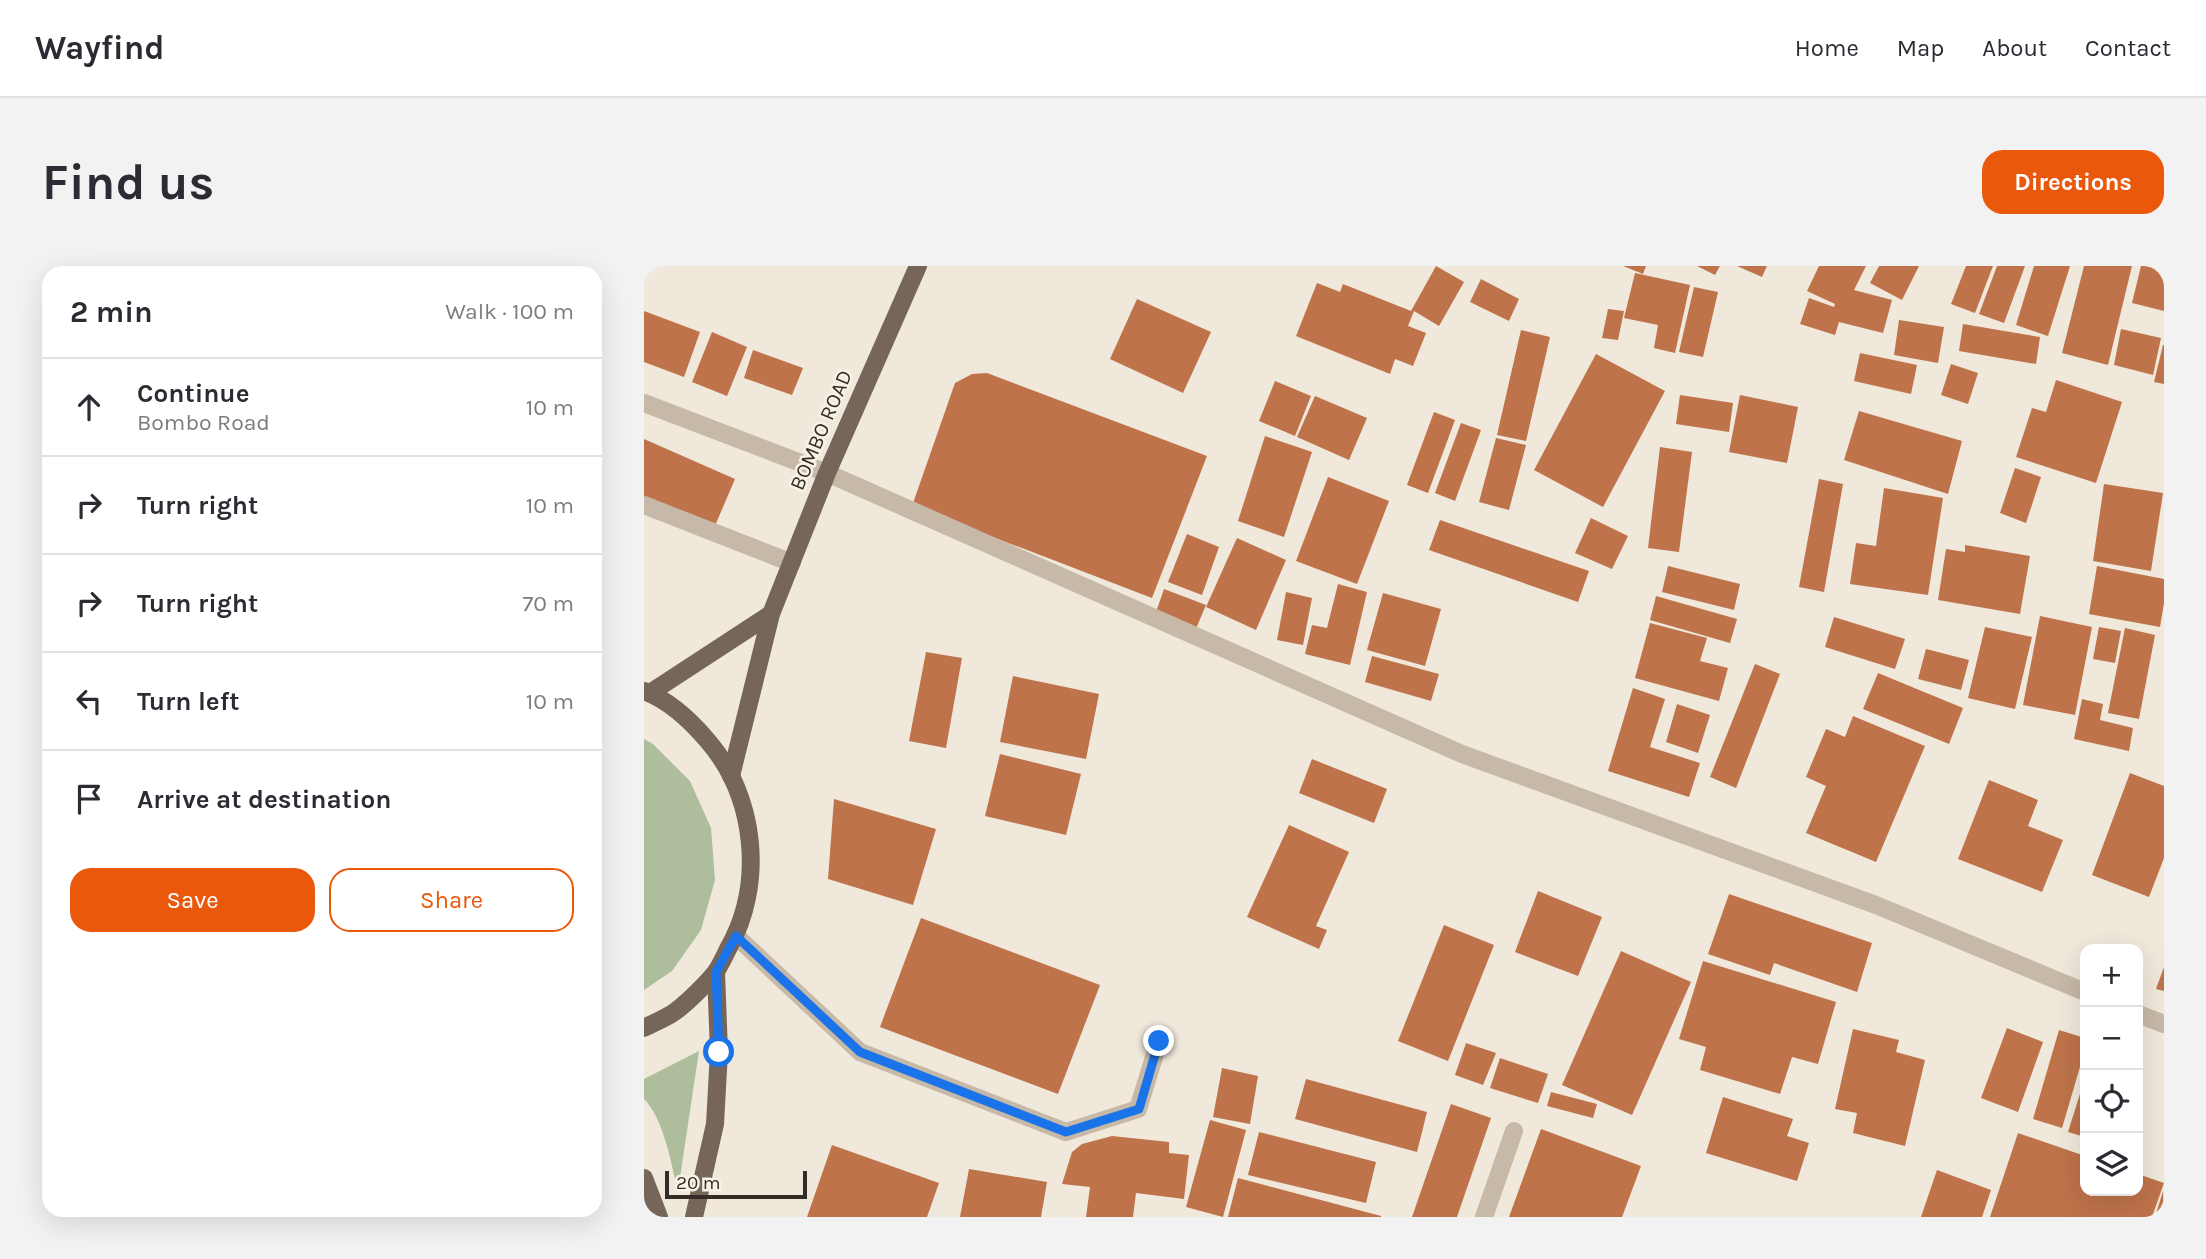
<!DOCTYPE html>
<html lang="en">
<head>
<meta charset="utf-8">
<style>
	body { margin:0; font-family:Karla,sans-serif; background:#f2f2f3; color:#2b2b33 }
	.controls { position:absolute; right:21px; bottom:21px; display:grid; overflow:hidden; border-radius:14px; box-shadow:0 7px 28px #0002 }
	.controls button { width:63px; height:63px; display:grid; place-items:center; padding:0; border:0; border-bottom:2px solid #e1e1e2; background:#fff; color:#2b2b33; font:35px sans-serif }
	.scale { position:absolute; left:21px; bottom:18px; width:142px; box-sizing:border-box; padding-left:7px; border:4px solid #342d27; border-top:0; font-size:19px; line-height:24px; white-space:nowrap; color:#342d27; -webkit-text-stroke:5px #f8f2e6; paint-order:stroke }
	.stop { position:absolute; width:21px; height:21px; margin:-16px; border:5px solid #1a73e8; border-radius:50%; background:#fff }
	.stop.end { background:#1a73e8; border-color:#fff; box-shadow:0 2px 7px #0008 }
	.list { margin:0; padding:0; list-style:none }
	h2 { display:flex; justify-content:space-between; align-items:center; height:91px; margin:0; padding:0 28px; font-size:30px }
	h2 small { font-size:23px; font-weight:400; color:#7c7c81 }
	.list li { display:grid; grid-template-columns:46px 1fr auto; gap:21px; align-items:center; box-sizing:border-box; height:98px; padding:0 28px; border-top:2px solid #e1e1e2 }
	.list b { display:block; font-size:26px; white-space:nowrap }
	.list p { margin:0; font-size:23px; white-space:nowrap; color:#7c7c81 }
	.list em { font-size:23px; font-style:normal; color:#7c7c81 }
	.actions { display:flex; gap:14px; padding:21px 28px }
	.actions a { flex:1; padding:16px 0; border:2px solid #ea580c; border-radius:21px; text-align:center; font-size:24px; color:#ea580c }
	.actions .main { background:#ea580c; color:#fff }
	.icon { flex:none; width:38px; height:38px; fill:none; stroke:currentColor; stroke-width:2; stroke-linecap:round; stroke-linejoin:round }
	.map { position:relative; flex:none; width:1520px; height:951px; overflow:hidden; border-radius:21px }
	header { display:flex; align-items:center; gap:42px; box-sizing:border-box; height:98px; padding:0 35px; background:#fff; border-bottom:2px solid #e1e1e2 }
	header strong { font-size:33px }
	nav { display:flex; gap:38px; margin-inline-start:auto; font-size:24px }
	.intro { display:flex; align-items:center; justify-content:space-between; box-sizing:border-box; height:168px; padding:0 42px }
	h1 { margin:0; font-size:49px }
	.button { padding:18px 32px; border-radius:21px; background:#ea580c; color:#fff; font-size:24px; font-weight:700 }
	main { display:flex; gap:42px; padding:0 42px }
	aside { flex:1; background:#fff; border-radius:21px; box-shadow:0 7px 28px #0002 }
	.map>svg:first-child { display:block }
	.green { fill:#aebe9c }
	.building { fill:#be734a }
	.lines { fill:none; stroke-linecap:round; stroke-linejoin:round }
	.minor { stroke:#c7b9a7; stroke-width:18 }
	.major { stroke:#756659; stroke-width:18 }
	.route { stroke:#1a73e8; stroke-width:9 }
	.labels { text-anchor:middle; stroke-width:5; stroke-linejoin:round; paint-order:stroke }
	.street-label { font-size:21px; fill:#342d27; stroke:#f8f2e6 }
</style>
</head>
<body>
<header>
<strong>Wayfind</strong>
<nav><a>Home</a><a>Map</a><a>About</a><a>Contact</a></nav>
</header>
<div class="intro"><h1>Find us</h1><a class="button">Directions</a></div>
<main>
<aside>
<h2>2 min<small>Walk · 100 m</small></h2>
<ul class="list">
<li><svg class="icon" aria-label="ahead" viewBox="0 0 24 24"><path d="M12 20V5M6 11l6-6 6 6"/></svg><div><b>Continue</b><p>Bombo Road</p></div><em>10 m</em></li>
<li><svg class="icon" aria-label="right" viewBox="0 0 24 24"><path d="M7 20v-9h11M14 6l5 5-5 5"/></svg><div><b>Turn right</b></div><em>10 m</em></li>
<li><svg class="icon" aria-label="right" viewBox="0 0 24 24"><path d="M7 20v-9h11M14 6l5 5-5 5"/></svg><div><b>Turn right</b></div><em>70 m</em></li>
<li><svg class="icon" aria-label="left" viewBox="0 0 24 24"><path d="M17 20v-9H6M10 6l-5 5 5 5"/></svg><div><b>Turn left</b></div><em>10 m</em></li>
<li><svg class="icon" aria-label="arrive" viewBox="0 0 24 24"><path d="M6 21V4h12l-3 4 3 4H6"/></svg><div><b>Arrive at destination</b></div></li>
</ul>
<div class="actions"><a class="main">Save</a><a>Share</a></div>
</aside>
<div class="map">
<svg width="1520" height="951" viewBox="0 0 1520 951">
	<rect width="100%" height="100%" fill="#f0e8db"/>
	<!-- green -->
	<g class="green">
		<polygon points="0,473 9,478 46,515 67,562 71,614 57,664 28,705 0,724"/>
		<path d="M55,785L34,925C27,898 20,853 0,833V813Z"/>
	</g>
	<!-- building -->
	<g class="building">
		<polygon points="792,0 820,16 795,60 770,45 764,60 782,67 769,100 751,93 746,108 652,70 673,17 696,26 699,18 767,45"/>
		<polygon points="979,0 1002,0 999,8"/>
		<polygon points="1053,0 1076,0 1071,9"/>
		<polygon points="1093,0 1123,0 1118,11"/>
		<polygon points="1175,0 1222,0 1210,24 1248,34 1239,67 1195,56 1191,69 1156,58 1165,32 1190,41 1191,38 1163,25"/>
		<polygon points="1235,0 1275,0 1258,34 1226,17"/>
		<polygon points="1322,0 1349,0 1331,47 1307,38"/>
		<polygon points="1353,0 1381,0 1360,57 1335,48"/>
		<polygon points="1390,0 1426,0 1404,70 1372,59"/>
		<polygon points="1440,0 1488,0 1464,99 1418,87"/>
		<polygon points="1497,0 1520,0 1520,45 1488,37"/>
		<polygon points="991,7 1046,19 1031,87 1010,82 1014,59 980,52"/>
		<polygon points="837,13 875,33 865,55 826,36"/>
		<polygon points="1050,21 1074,26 1059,91 1035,86"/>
		<polygon points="493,33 567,66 539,127 466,93"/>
		<polygon points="964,43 980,45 974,74 958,72"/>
		<polygon points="0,45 56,66 40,111 0,96"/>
		<polygon points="1255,54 1300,61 1294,97 1250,89"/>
		<polygon points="1319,58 1396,71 1392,98 1315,85"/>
		<polygon points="1477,63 1517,72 1509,109 1470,99"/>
		<polygon points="877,64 906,71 882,175 853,169"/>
		<polygon points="68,66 103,81 83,130 48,116"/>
		<polygon points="1519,79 1520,79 1520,118 1510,116"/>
		<polygon points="109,84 159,102 148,129 100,112"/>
		<polygon points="1216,87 1273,99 1267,128 1210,115"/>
		<polygon points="952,88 1021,125 959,241 890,204"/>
		<polygon points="1307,98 1334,107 1324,138 1297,129"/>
		<polygon points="343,107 563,190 508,332 268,240 311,117 328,108"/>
		<polygon points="1412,114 1478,136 1452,217 1372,191 1388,142 1402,146"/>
		<polygon points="631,115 667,130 651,170 615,155"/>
		<polygon points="1036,129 1089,137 1085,166 1032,158"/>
		<polygon points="1096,129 1154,141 1143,197 1085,186"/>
		<polygon points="671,130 723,152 705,194 653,171"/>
		<polygon points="1215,145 1318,175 1304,228 1200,194"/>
		<polygon points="790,146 811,154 784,227 763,219"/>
		<polygon points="817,157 837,164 811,235 791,227"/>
		<polygon points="621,170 668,186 640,271 594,255"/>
		<polygon points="852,172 882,179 865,244 835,236"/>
		<polygon points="0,173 91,213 67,269 0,240"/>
		<polygon points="1016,181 1048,186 1035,286 1004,282"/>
		<polygon points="1371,202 1397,211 1382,257 1356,247"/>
		<polygon points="684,211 745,235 713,318 652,295"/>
		<polygon points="1175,213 1199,218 1180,326 1155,321"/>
		<polygon points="1460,218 1519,227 1507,305 1449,295"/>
		<polygon points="1240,222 1299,232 1284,329 1206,318 1212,277 1232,280"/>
		<polygon points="947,252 984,270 968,303 931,287"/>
		<polygon points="796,254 945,305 934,336 785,284"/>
		<polygon points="543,268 575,281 558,329 524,316"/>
		<polygon points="593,272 642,294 612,364 562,341"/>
		<polygon points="1321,279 1386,290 1376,348 1294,334 1302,283 1321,286"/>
		<polygon points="1024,300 1096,318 1090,344 1018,326"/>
		<polygon points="1453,300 1520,313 1520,337 1516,361 1445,348"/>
		<polygon points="694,318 723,326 706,399 661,388 668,359 683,362"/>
		<polygon points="520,323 562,339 551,365 511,349"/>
		<polygon points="642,326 668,332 659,379 633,374"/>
		<polygon points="739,327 797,343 781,400 723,384"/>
		<polygon points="1012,330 1093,353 1086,377 1006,354"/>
		<polygon points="1396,350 1448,361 1431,449 1379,439"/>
		<polygon points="1190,351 1261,373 1251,403 1181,381"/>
		<polygon points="1006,357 1063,372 1056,395 1084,402 1075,435 991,412"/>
		<polygon points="1341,361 1388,371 1371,443 1324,432"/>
		<polygon points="1455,361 1477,365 1471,397 1449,393"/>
		<polygon points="1481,362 1511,369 1495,453 1464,447"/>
		<polygon points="1282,383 1325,394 1317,424 1274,413"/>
		<polygon points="282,386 318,392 302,482 265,475"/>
		<polygon points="728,390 795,408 787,435 721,416"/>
		<polygon points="1111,398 1136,408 1092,522 1066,511"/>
		<polygon points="1234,407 1319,442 1305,478 1219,443"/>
		<polygon points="369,410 455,428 442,493 356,476"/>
		<polygon points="989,422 1021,433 1006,481 1056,497 1045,531 964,505"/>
		<polygon points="1438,433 1459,438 1456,454 1489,462 1485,485 1430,473"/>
		<polygon points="1033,438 1066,449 1054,487 1022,476"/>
		<polygon points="1209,450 1281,480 1232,596 1162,567 1182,520 1162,511 1182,463 1201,471"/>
		<polygon points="356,488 437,508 422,569 341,550"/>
		<polygon points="668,493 743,523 730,557 655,527"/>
		<polygon points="1486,507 1520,520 1520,592 1505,631 1448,609"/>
		<polygon points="1345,514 1394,534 1384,560 1419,574 1398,626 1314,593"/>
		<polygon points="190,533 292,563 269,639 184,613"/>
		<polygon points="645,559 705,586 672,660 683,664 675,683 603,651"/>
		<polygon points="894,625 958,651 934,710 871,686"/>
		<polygon points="1085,628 1228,677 1213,726 1130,697 1126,709 1064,688"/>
		<polygon points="277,652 456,719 414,828 236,761"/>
		<polygon points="800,659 850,679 804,795 754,775"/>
		<polygon points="977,685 1047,716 988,849 918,819"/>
		<polygon points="1059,695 1192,736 1174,798 1148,791 1136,828 1056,804 1062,781 1035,773"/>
		<polygon points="1520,701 1520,725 1512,723"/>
		<polygon points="1363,762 1399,776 1374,846 1337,832"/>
		<polygon points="1209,763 1255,774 1252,786 1281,794 1261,880 1209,867 1213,847 1191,843"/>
		<polygon points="1415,764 1441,772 1441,784 1418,862 1389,853"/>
		<polygon points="822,777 852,787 839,819 811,809"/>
		<polygon points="856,792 904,808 894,837 846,822"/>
		<polygon points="578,802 614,810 606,858 569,851"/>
		<polygon points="1441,812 1441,871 1424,866"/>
		<polygon points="662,813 783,846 773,886 651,853"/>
		<polygon points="907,826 953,838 949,852 903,840"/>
		<polygon points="1079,831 1149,853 1143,870 1165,877 1153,915 1062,887"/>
		<polygon points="807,838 847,852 813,951 768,951"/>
		<polygon points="566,854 602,864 579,951 542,941"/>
		<polygon points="897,863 997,900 978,951 865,951"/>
		<polygon points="615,866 732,896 722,937 604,909"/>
		<polygon points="1374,867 1441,890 1441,925 1494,925 1494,908 1520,917 1508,951 1346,951"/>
		<polygon points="468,870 525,876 525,887 545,889 540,933 492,927 489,951 442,951 446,921 418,918 428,886 438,878"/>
		<polygon points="188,879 295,917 283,951 163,951"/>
		<polygon points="325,903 403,916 397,951 316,951"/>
		<polygon points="1293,904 1347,924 1338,951 1277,951"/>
		<polygon points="594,912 737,950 737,951 584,951"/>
		<polygon points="1519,925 1520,951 1511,951"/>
	</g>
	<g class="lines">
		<!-- minor -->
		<g class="minor">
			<polyline points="0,137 183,207 818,488 1232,639 1441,726"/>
			<polyline points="0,239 148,297"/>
			<polyline points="92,670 216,786 422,866 494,843 515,775"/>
			<polyline points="1494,748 1520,758"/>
			<polyline points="840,951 870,865"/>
		</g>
		<!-- major -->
		<g class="major">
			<path d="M0,425C24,434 46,454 63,474C112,530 121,618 84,683C80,691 76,700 71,707C61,719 41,739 29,747C20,753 9,757 0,762"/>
			<polyline points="6,427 127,348"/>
			<polyline points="87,510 127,348 183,207 274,0"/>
			<polyline points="0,912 15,951"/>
			<polyline points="50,951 71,858 75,786 72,706"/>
		</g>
	</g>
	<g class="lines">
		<!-- route -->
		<polyline class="route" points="75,786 72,706 92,670 216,786 422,866 495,843 515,775"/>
	</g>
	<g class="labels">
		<!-- street labels -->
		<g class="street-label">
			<text transform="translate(177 164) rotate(-67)" y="7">BOMBO ROAD</text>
		</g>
	</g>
</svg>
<div class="controls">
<button>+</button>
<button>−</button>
<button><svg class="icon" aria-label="locate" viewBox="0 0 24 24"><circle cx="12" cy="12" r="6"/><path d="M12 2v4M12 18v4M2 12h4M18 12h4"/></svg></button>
<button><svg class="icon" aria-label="layers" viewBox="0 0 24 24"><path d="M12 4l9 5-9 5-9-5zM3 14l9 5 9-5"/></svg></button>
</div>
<div class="scale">20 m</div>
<div class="stop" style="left:75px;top:786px"></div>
<div class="stop end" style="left:515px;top:775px"></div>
</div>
</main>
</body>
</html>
